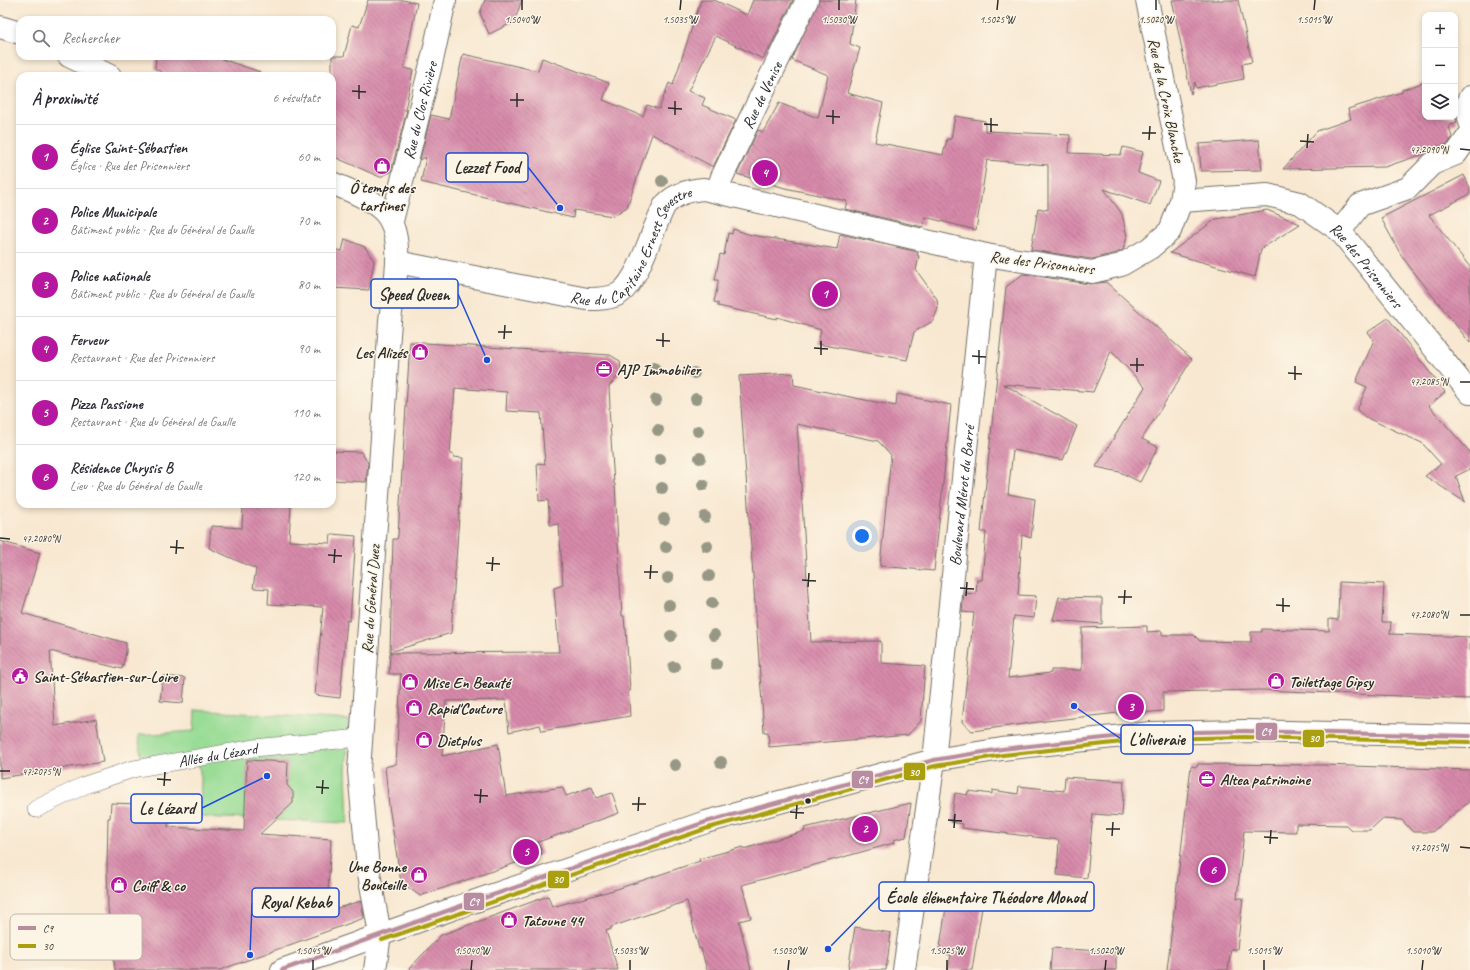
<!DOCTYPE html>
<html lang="fr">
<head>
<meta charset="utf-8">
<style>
	body { margin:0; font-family:Caveat,sans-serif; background:#f2f2f3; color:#2b2b33 }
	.controls { position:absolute; right:12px; top:12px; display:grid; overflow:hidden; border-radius:8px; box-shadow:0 2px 6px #0003 }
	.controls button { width:36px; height:36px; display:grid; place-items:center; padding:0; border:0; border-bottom:1px solid #e1e1e2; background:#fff; color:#2b2b33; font:20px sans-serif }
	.you { position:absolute; left:862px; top:536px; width:14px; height:14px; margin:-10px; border:3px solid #fff; border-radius:50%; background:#1a73e8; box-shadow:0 0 0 6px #1a73e833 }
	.badge { display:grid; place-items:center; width:26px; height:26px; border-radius:50%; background:#b5179e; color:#fff; font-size:13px; font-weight:700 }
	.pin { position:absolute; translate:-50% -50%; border:2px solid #fff; box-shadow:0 1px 4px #0006 }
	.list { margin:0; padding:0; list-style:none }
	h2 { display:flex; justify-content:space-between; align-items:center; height:52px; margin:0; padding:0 16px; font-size:17px }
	h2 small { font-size:13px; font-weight:400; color:#7c7c81 }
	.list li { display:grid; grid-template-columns:26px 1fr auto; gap:12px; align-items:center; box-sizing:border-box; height:64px; padding:0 16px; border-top:1px solid #e1e1e2 }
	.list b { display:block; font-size:15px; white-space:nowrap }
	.list p { margin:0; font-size:13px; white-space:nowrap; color:#7c7c81 }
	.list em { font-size:13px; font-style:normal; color:#7c7c81 }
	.icon { flex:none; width:22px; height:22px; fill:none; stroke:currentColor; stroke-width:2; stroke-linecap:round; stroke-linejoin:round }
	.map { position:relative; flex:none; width:1470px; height:970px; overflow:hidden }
	.search { position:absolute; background:#fff; box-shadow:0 2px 6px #0003; left:16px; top:16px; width:320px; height:44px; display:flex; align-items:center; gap:10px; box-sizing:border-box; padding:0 14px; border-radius:12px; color:#7c7c81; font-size:15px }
	.panel { position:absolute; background:#fff; box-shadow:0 2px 6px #0003; left:16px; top:72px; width:320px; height:436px; border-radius:12px }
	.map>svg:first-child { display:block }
	.grass { fill:#98dc95; stroke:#628460 }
	.building { fill:url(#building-back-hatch) }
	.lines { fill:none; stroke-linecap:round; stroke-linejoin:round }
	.pedestrian-casing { stroke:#736d65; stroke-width:18 }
	.minor-casing { stroke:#736d65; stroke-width:24 }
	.tertiary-casing { stroke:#736d65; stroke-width:24 }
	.pedestrian { stroke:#fff; stroke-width:17 }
	.minor { stroke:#fff; stroke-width:22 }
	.tertiary { stroke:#fff; stroke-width:22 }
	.bus-1-casing { stroke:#fcf5e5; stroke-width:7 }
	.bus-2-casing { stroke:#fcf5e5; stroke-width:7 }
	.bus-1 { stroke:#b88ca1; stroke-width:4 }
	.bus-2 { stroke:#aa9f11; stroke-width:4 }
	.tree { fill:#969885 }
	.ticks { fill:none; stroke:#2b2b2b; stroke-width:1.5 }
	.bus-dot { fill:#2b2b2b; stroke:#fcf5e5; stroke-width:1.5 }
	.labels { text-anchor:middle; stroke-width:3; stroke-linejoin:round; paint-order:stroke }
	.street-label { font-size:16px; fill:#2b2b2b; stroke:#fcf5e5 }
	.poi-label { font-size:16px; font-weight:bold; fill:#2b2b2b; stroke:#fcf5e5; text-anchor:start }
	.key { fill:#fcf5e5; stroke:#bdb8ad; stroke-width:1 }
	.key-label { font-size:11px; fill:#2b2b2b }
	.ticks-label { font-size:10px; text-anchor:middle; fill:#2b2b2b; stroke:#fcf5e5; stroke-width:3; stroke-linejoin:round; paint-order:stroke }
	.leader { fill:none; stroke:#1d4ed8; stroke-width:1.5 }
	.callout-dot { fill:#1d4ed8; stroke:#fcf5e5; stroke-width:1.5 }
	.callout { fill:#fcf5e5; stroke:#1d4ed8; stroke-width:1.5 }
	.callout-label { font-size:17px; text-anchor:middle; font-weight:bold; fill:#2b2b2b }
	.line-badge { stroke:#fcf5e5; stroke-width:1.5 }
	.badge-label { font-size:11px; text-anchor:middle; font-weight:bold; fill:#fff }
</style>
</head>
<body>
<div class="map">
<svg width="1470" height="970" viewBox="0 0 1470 970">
	<defs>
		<pattern id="building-back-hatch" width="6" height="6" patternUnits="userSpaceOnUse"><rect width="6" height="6" fill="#d78aaa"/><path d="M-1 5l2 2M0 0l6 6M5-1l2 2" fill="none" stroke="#af718b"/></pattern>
	</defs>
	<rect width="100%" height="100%" fill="#fcf5e5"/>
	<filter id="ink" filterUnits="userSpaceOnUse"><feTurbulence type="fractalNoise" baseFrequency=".025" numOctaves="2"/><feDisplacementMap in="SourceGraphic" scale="8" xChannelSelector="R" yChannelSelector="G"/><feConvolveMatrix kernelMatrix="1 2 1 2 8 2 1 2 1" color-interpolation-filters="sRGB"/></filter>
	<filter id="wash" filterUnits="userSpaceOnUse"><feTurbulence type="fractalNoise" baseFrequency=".012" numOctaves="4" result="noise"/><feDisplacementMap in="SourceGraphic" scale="16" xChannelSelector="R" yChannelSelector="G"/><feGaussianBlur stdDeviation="0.9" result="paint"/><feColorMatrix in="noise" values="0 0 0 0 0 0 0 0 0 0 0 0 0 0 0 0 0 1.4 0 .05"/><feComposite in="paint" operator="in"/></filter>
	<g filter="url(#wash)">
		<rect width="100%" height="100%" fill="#f8e8d1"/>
		<!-- grass -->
		<polygon class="grass" points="195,710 349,720 346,771 348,823 200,817 201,778 197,755 142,763 138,735 194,731"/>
		<g id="blocks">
			<!-- building -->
			<g class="building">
				<polygon points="368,0 403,0 417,3 404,68 413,70 405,110 407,110 391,172 380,177 332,156 332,56 344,56 352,25 359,27"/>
				<polygon points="485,0 522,0 514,22 489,34 480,13"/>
				<polygon points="701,0 714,0 747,15 753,0 793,0 768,51 767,51 763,59 716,36 688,91 705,98 702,105 736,120 713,167 652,134 627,207 613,216 574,210 573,218 421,182 426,157 420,160 431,115 449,119 463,54 538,71 542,58 609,83 603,100 643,116 647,105 659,109 669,83 673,85"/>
				<polygon points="819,0 856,0 850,44 860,48 847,93 883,103 875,142 943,155 947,139 951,139 955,116 985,121 985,131 1070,135 1069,153 1121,155 1123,147 1143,152 1138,173 1159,181 1150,205 1104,189 1122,214 1127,237 1123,250 1116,253 1092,259 1031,250 1038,208 1048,210 1048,165 987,160 976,230 925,217 923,227 845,209 847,201 785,188 737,174 758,130 763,132 779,103 818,118 828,75 792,60"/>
				<polygon points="1172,0 1238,0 1252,62 1242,64 1244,79 1196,88 1195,82 1191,94"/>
				<polygon points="156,56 213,56 260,72 260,76 170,76 155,69"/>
				<polygon points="1425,82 1425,117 1455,117 1455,115 1457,123 1449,126 1452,138 1448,144 1430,148 1431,151 1426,153 1385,167 1283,169 1317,131 1351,119 1348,109 1402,92 1402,90"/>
				<polygon points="1259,140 1262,170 1201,171 1199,144"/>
				<polygon points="1464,175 1470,188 1470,194 1429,215 1470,267 1470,343 1402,257 1381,218"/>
				<polygon points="1267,210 1300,224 1261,249 1255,277 1170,253 1216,219"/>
				<polygon points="733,229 751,235 837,249 840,234 918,252 917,255 919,256 916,270 937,299 938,309 933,321 914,332 907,360 818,344 821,330 777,317 777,319 718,306 718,303 714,302 718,284 718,280 715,280 720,254 724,255 728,233 732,234"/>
				<polygon points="345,239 365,247 374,261 369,290 332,288 332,249 342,251"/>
				<polygon points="1023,274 1090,284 1106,282 1192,359 1142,439 1158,447 1140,482 1120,472 1096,467 1145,387 1111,351 1093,392 1003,384 1077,426 1063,460 1013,450 1008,494 1035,499 1031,538 1022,535 1018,595 1036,596 1034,618 1014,616 1008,678 1051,673 1051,670 1082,670 1082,628 1147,626 1147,632 1162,631 1162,635 1194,635 1200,641 1251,642 1251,632 1262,632 1262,629 1329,631 1329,619 1338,620 1339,582 1384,584 1382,622 1391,622 1390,634 1470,637 1470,699 1262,690 1163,692 1163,711 1118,715 1118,713 1046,721 972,731 962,722 974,613 962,612 964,593 976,594 977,580 982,580 986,532 981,532 1006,287"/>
				<polygon points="1388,318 1445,392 1429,406 1470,452 1470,469 1456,476 1465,502 1425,476 1441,464 1422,443 1365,417 1357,410 1367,387 1356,382 1374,340 1368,332"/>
				<polygon points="410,342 610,355 620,361 621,370 620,374 609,386 610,408 609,408 614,484 615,484 620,583 622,616 624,616 625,629 626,629 630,691 628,691 630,716 542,731 540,725 509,732 506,700 446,701 442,756 498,744 506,796 562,787 566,796 592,787 596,798 612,793 619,813 538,842 542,854 420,896 401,882 389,806 385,767 396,764 401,674 389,674 390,653 559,652 554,588 563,585 559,524 550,525 548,500 539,501 537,463 545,464 541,413 506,411 507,392 455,388 450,454 454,455 453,457 463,458 451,633 390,652 393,539 397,539 398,536"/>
				<polygon points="793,373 794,385 855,398 896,406 897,394 951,405 934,571 880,566 891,455 878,441 797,424 811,642 881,641 881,663 925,666 921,721 908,735 769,747 768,732 764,732 739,376"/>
				<polygon points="332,451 361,452 368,463 366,482 332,480"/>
				<polygon points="254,504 291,504 289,541 330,543 331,534 356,536 350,621 347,620 340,698 315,695 323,607 268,604 269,589 253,588 256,569 209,548 211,526 242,528 243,506 254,506"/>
				<polygon points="0,541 40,553 22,613 126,643 126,652 122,669 50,651 55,726 96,719 103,762 0,778"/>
				<polygon points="1059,597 1102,598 1102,624 1053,620"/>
				<polygon points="163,676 185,678 183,703 160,701"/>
				<polygon points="247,760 288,762 287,785 293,792 293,803 260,834 331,839 327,911 361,901 364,918 220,970 115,970 108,907 107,867 108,818 110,818 111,803 138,804 137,819 168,820 168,827 244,831"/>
				<polygon points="1198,764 1323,765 1470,770 1470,801 1432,832 1413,832 1402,820 1382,819 1370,830 1351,830 1346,825 1296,824 1296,832 1244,831 1237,898 1243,898 1237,949 1231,949 1228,970 1167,970 1191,766 1197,767"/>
				<polygon points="1065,777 1124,781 1122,816 1093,814 1087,878 1057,875 1059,840 962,828 963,824 951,822 955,793 967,795 968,791 992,794 992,790 1018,794 1019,786 1064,791"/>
				<polygon points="911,803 906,837 893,840 894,843 742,885 751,918 739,921 751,970 707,970 701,948 699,949 687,901 611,927 611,929 606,931 618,970 408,970 441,935 548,896 552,907 617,889 700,861 699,859 743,847 744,849 805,831 804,828"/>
				<polygon points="948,895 983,901 972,970 948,970 951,955 939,953"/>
				<polygon points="855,927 891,933 886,970 848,970"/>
				<polygon points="1052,948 1116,952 1116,970 1050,970"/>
			</g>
		</g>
	</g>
	<g filter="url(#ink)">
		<use href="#blocks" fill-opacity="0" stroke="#736d65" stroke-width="1"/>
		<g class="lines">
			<!-- pedestrian casing -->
			<g class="pedestrian-casing">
				<g id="pedestrian">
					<path id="s1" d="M36,809L85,785L133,769L254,748L360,738"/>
				</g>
			</g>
			<!-- minor casing -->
			<g class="minor-casing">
				<g id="minor">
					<polyline points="1470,97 1466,105 1470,122"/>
					<path id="s2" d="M717,191L722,177L807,0"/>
					<path id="s3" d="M1181,201L1267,195L1300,203L1340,231L1470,393"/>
					<path id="s4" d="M392,221L433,56L445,0"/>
					<polyline points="1340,231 1360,205 1408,188 1432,164 1456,154 1470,134"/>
					<path id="s5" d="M397,262L587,299C597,299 611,299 620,293C640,279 652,228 665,205C675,194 689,190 704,189L986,255L1092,272L1121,265L1150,248L1170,231L1181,201L1184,181L1147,0"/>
					<path id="s6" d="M904,970L934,760L986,255"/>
				</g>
			</g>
			<!-- tertiary casing -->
			<g class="tertiary-casing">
				<g id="tertiary">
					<polyline points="0,27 20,33"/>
					<polyline points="69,56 110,76"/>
					<path d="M332,183C348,190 368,197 381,209C409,233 393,289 390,321L359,771L368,868L380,934L375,970"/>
					<polyline points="282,970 458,907 706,822 934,760 1002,749 1151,733 1245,731 1470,736"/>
				</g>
			</g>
			<!-- pedestrian -->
			<use href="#pedestrian" class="pedestrian"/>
			<!-- minor -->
			<use href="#minor" class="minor"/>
			<!-- tertiary -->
			<use href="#tertiary" class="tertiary"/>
			<!-- bus-1 casing -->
			<g class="bus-1-casing">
				<polyline id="bus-1" points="282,970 458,907 706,822 934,760 1002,749 1151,733 1245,731 1470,736"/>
			</g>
			<!-- bus-2 casing -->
			<g class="bus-2-casing">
				<polyline id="bus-2" points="382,940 708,828 935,766 1003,755 1151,739 1245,737 1470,742"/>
			</g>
			<!-- bus-1 -->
			<use href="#bus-1" class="bus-1"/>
			<!-- bus-2 -->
			<use href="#bus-2" class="bus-2"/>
		</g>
		<!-- trees -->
		<g class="tree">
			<circle cx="662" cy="181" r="6"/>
			<circle cx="654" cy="368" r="6"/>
			<circle cx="694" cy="373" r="6"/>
			<circle cx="696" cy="399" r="6"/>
			<circle cx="656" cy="400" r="6"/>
			<circle cx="658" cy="430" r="6"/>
			<circle cx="698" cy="431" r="6"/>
			<circle cx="700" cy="458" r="6"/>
			<circle cx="660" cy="459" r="6"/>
			<circle cx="703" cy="485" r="6"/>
			<circle cx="662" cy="488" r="6"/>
			<circle cx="705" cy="517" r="6"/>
			<circle cx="664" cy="519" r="6"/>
			<circle cx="707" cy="546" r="6"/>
			<circle cx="666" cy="547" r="6"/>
			<circle cx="709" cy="576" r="6"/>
			<circle cx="668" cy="578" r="6"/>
			<circle cx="712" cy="603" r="6"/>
			<circle cx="669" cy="605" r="6"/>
			<circle cx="714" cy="635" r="6"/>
			<circle cx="671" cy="636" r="6"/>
			<circle cx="716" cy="664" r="6"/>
			<circle cx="674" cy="667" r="6"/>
			<circle cx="721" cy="762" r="6"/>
			<circle cx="675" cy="765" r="6"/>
		</g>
	</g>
	<!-- ticks -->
	<path class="ticks" d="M522,10V0M680,10L681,0M839,10V0M997,10L998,0M1156,10V0M1314,10L1315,0M352,91L366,92M359,99V85M510,100H524M517,107V93M668,108L682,109M675,115V101M826,116L840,117M833,124V110M984,124L998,125M991,132V118M1142,133H1156M1149,140L1150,126M1300,141L1314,142M1307,148L1308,134M1460,149L1470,150M498,332H512M504,339L505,325M656,340L670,341M663,347V333M814,348L828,349M821,355V341M972,356L986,357M979,364V350M1130,365H1144M1137,372V358M1288,373L1302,374M1295,380V366M1460,382H1470M0,538L10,539M170,547L184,548M176,554L177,540M328,555L342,556M334,563L335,549M486,563L500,564M492,571L493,557M644,572H658M650,579L651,565M802,580L816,581M808,587L809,573M960,588L974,589M966,596L967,582M1118,597H1132M1124,604L1125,590M1276,605L1290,606M1283,612V598M1460,615H1470M0,771H10M157,779L171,780M164,786L165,772M316,787L329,788M322,794L323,780M474,795L488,796M480,803L481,789M632,804H646M638,811L639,797M790,812L804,813M796,819L797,805M948,820L962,821M954,828L955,814M1106,829H1120M1112,836L1113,822M1264,837L1278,838M1270,844L1271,830M1460,847L1470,848M313,970V960M471,970L472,960M630,970V960M788,970L789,960M947,970V960M1105,970L1106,960M1264,970V960M1422,970L1423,960"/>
	<!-- icons -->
	<defs>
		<g id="shop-disc" transform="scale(0.9)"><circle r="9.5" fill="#b5179e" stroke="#fcf5e5"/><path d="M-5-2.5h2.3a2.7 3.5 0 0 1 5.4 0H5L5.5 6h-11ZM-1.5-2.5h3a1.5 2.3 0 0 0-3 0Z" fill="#fff"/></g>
		<g id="office-disc" transform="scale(0.9)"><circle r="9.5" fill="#b5179e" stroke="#fcf5e5"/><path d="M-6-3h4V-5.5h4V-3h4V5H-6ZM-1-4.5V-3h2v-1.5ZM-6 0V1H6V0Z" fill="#fff"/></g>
		<g id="civic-disc" transform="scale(0.9)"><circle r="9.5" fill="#b5179e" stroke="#fcf5e5"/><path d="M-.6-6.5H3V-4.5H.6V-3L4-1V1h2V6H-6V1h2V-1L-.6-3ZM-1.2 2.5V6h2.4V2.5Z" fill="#fff"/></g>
	</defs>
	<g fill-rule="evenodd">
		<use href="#shop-disc" x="382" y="166"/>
		<use href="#shop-disc" x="420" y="352"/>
		<use href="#office-disc" x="604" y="369"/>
		<use href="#civic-disc" x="20" y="676"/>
		<use href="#shop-disc" x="1276" y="681"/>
		<use href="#shop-disc" x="410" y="682"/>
		<use href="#shop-disc" x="414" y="708"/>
		<use href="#shop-disc" x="424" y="740"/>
		<use href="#office-disc" x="1207" y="779"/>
		<use href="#shop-disc" x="419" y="875"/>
		<use href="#shop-disc" x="119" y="885"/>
		<use href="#shop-disc" x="509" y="920"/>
	</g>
	<!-- markers -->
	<circle class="bus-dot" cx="808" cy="801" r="3.5"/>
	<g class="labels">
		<!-- street labels -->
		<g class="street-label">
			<text dy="6" stroke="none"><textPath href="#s2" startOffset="106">Rue de Venise</textPath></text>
			<text transform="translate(1167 100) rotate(78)" y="6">Rue de la Croix Blanche</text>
			<text dy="6" stroke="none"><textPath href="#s4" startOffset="114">Rue du Clos Rivière</textPath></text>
			<text dy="6" stroke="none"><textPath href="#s5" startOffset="267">Rue du Capitaine Ernest Sevestre</textPath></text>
			<text transform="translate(1042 262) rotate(7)" y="6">Rue des Prisonniers</text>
			<text dy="6" stroke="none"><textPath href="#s3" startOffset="212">Rue des Prisonniers</textPath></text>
			<text dy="6" stroke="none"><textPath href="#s6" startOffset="478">Boulevard Mérot du Barré</textPath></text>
			<text transform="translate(370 599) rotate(-86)" y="6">Rue du Général Duez</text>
			<text dy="6" stroke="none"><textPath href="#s1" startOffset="191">Allée du Lézard</textPath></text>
		</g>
		<!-- poi labels -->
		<g class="poi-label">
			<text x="382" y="193" text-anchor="middle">Ô temps des<tspan x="382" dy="18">tartines</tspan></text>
			<text x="407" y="358" text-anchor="end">Les Alizés</text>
			<text x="617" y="375">AJP Immobilier</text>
			<text x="33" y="682">Saint-Sébastien-sur-Loire</text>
			<text x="1289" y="687">Toilettage Gipsy</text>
			<text x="423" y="688">Mise En Beauté</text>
			<text x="427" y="714">Rapid'Couture</text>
			<text x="437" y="746">Dietplus</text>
			<text x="1220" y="785">Altea patrimoine</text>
			<text x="406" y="872" text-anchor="end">Une Bonne<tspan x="406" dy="18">Bouteille</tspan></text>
			<text x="132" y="891">Coiff &amp; co</text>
			<text x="522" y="926">Tatoune 44</text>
		</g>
	</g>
	<!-- legend -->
	<rect x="10" y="914" width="132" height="46" rx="6" class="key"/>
	<rect x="18" y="926" width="18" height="4" fill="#b88ca1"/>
	<rect x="18" y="944" width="18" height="4" fill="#aa9f11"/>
	<g class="key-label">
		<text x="43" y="932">C9</text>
		<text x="43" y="950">30</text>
	</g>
	<g class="ticks-label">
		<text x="839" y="23">1.5030°W</text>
		<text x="522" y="23">1.5040°W</text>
		<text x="680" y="23">1.5035°W</text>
		<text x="997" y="23">1.5025°W</text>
		<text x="1156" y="23">1.5020°W</text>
		<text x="1314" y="23">1.5015°W</text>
		<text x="1429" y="153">47.2090°N</text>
		<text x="1429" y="385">47.2085°N</text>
		<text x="41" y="542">47.2080°N</text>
		<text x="1429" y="618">47.2080°N</text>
		<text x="41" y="775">47.2075°N</text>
		<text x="1429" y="851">47.2075°N</text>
		<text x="313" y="954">1.5045°W</text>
		<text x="472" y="954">1.5040°W</text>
		<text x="630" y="954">1.5035°W</text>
		<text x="789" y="954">1.5030°W</text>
		<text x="947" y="954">1.5025°W</text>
		<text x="1106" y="954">1.5020°W</text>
		<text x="1264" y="954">1.5015°W</text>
		<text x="1423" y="954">1.5010°W</text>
	</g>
	<!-- callouts -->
	<path class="leader" d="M560 208L528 167M487 360L458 294M1074 706L1121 739M267 776L202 808M828 949L879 897M250 955L252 903"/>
	<g class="callout-dot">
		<circle cx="560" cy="208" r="4"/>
		<circle cx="487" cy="360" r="4"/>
		<circle cx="1074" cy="706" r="4"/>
		<circle cx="267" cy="776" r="4"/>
		<circle cx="828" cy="949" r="4"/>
		<circle cx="250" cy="955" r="4"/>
	</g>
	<g class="callout">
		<rect x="446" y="153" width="82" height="29" rx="4"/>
		<rect x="371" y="279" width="87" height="29" rx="4"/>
		<rect x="1121" y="725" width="72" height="29" rx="4"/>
		<rect x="131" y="794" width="71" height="29" rx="4"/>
		<rect x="879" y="882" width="215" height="29" rx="4"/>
		<rect x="252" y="888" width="87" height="29" rx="4"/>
	</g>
	<g class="callout-label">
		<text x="487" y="173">Lezzet Food</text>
		<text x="414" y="300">Speed Queen</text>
		<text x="1157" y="745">L'oliveraie</text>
		<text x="167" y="814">Le Lézard</text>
		<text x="986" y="903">École élémentaire Théodore Monod</text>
		<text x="296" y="908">Royal Kebab</text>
	</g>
	<g class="line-badge">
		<rect x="1255" y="722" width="23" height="19" rx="4" fill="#b88ca1"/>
		<rect x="1302" y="729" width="23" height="19" rx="4" fill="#aa9f11"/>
		<rect x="903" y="762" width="23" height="19" rx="4" fill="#aa9f11"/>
		<rect x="851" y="770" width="23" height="19" rx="4" fill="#b88ca1"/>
		<rect x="547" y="870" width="23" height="19" rx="4" fill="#aa9f11"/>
		<rect x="463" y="892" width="22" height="19" rx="4" fill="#b88ca1"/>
	</g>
	<g class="badge-label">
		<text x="1266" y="735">C9</text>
		<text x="1314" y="742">30</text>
		<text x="914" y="776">30</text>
		<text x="863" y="783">C9</text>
		<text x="558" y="883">30</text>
		<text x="474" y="905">C9</text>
	</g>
</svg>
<div class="controls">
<button>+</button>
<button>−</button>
<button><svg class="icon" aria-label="layers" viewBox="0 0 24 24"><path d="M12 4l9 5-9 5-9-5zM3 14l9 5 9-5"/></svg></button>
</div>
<div class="you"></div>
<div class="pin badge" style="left:825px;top:294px">1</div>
<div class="pin badge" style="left:865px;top:829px">2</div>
<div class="pin badge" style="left:1131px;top:707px">3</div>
<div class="pin badge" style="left:765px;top:173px">4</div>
<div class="pin badge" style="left:526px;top:852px">5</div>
<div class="pin badge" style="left:1213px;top:870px">6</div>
<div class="search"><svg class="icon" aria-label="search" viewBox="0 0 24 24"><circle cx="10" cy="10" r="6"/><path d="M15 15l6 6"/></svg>Rechercher</div>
<section class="panel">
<h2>À proximité<small>6 résultats</small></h2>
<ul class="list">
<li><span class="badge">1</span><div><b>Église Saint-Sébastien</b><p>Église · Rue des Prisonniers</p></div><em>60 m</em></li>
<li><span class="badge">2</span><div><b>Police Municipale</b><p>Bâtiment public · Rue du Général de Gaulle</p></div><em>70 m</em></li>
<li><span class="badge">3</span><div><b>Police nationale</b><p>Bâtiment public · Rue du Général de Gaulle</p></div><em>80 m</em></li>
<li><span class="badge">4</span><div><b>Ferveur</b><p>Restaurant · Rue des Prisonniers</p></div><em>90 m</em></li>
<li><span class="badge">5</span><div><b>Pizza Passione</b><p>Restaurant · Rue du Général de Gaulle</p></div><em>110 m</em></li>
<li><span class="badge">6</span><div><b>Résidence Chrysis B</b><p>Lieu · Rue du Général de Gaulle</p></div><em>120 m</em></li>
</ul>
</section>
</div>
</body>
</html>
